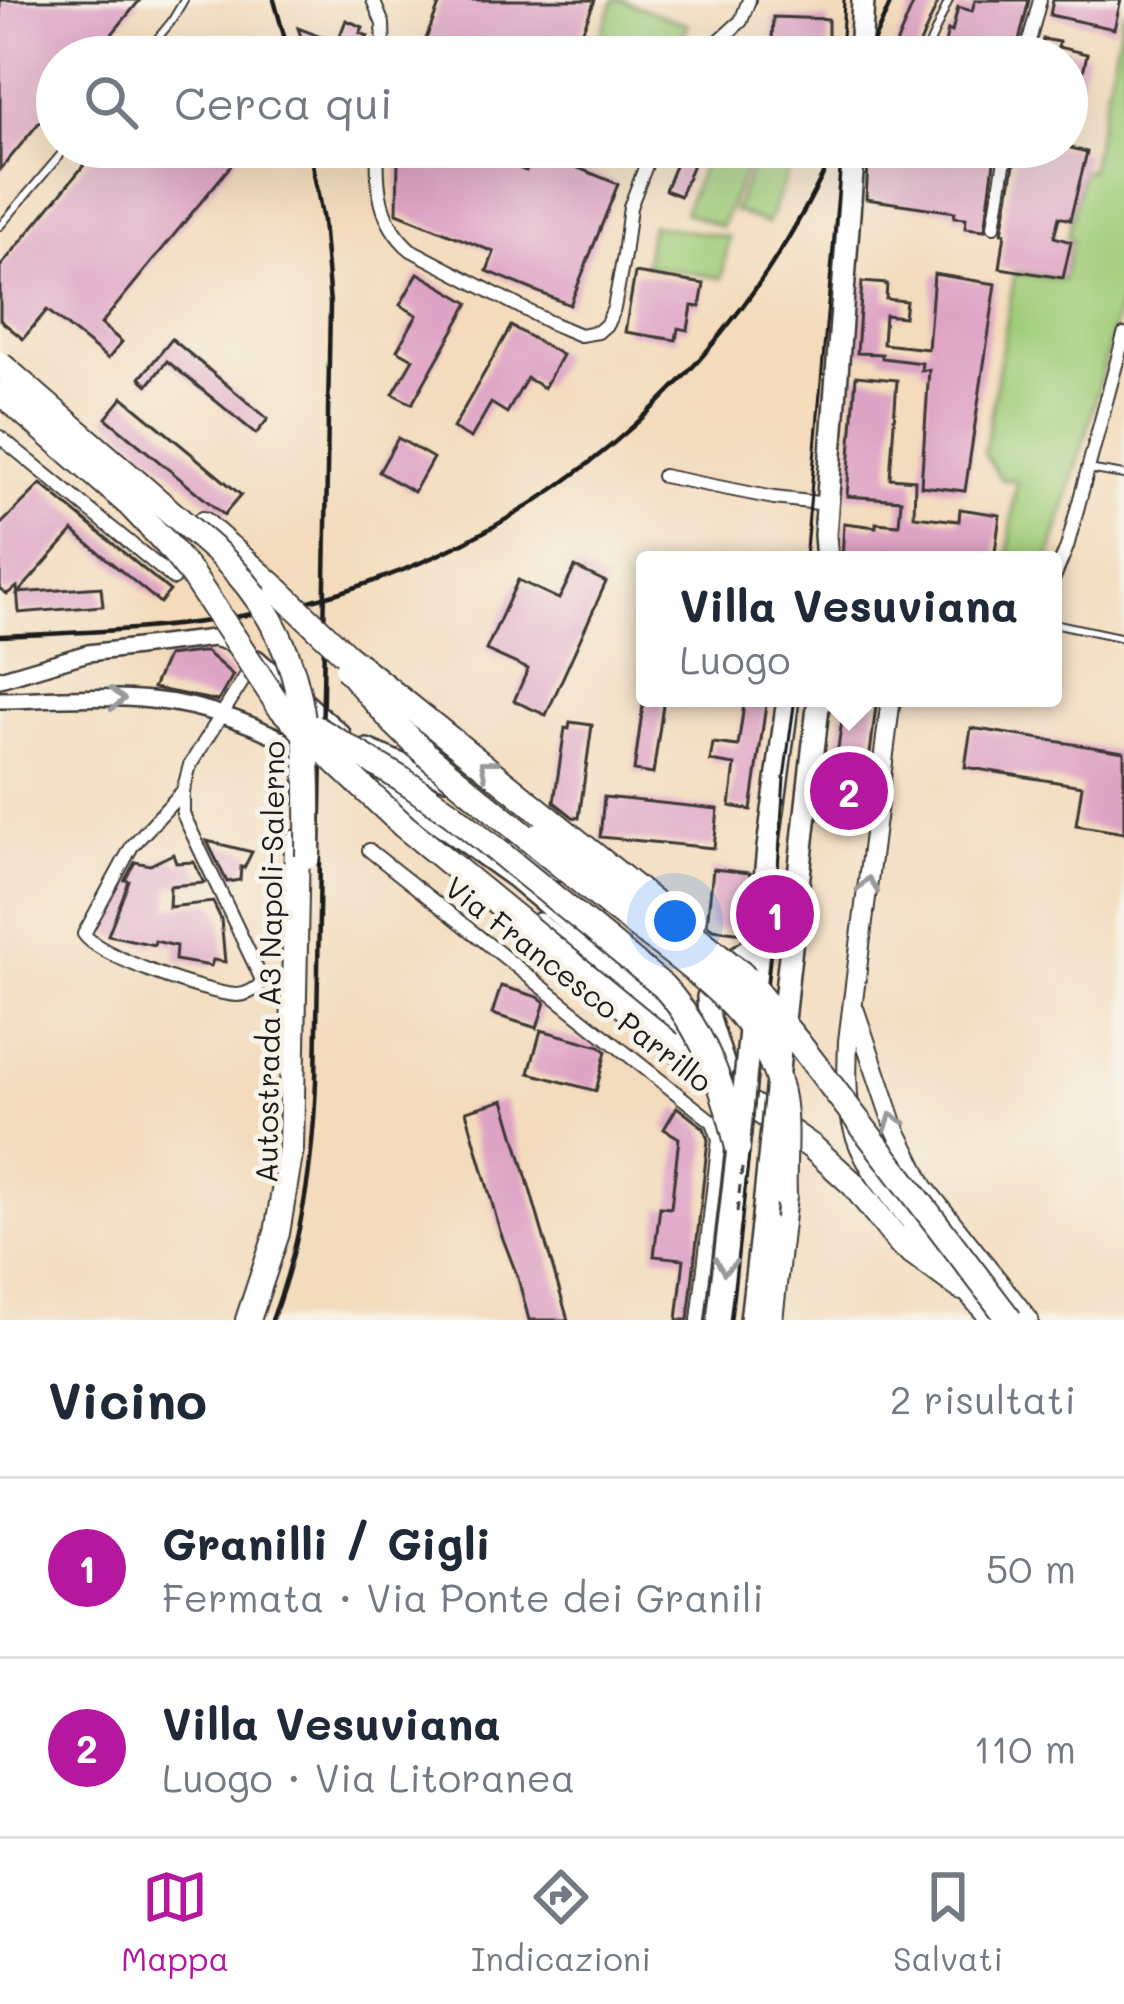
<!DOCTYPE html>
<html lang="it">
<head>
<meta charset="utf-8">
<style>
	body { margin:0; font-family:Mali,sans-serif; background:#f6f6f7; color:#1f2937 }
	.you { position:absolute; left:675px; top:921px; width:42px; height:42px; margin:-30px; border:9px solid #fff; border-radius:50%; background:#1a73e8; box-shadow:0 0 0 18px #1a73e833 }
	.badge { display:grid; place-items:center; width:78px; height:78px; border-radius:50%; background:#b5179e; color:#fff; font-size:39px; font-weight:700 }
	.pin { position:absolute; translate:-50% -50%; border:6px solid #fff; box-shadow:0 3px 12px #0006 }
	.popup { position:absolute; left:636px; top:551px; width:426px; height:156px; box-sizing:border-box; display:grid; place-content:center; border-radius:12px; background:#fff; filter:drop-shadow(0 3px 9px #0005); font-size:39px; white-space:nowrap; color:#747a83 }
	.popup b { font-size:45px; color:#1f2937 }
	.popup::after { content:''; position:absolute; left:50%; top:100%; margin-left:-24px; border:24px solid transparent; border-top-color:#fff }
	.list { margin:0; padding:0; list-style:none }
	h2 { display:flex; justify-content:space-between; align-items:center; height:156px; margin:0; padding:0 48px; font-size:51px }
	h2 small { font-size:39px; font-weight:400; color:#747a83 }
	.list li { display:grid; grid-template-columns:78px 1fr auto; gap:36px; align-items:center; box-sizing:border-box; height:180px; padding:0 48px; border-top:3px solid #e0e1e3 }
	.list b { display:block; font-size:45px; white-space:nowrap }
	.list p { margin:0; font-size:39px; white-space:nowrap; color:#747a83 }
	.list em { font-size:39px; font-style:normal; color:#747a83 }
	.icon { flex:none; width:66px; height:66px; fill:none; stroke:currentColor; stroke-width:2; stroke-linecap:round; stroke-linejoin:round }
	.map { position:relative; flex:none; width:1124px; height:1320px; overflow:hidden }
	.search { position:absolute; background:#fff; box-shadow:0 12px 48px #0002; left:36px; right:36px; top:36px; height:132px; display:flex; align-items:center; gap:30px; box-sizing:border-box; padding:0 42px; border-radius:66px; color:#747a83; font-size:45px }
	.sheet { height:516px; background:#fff }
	nav { display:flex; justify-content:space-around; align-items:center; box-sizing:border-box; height:168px; border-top:3px solid #e0e1e3; background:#fff; font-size:33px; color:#747a83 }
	nav a { display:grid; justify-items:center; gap:6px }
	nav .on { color:#b5179e }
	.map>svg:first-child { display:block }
	.green { fill:#a0cd7a; stroke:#5e744b; stroke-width:3 }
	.building { fill:#dea4c5 }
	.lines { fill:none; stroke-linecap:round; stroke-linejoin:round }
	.service-casing { stroke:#3c3934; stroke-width:10 }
	.minor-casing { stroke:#3c3934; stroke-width:16 }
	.tertiary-casing { stroke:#3c3934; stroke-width:20 }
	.secondary-casing { stroke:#3c3934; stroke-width:22 }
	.primary-casing { stroke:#3c3934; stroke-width:26 }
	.motorway-casing { stroke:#3c3934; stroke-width:28 }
	.service { stroke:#fff; stroke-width:6 }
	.minor { stroke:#fff; stroke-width:12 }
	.tertiary { stroke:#fff; stroke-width:15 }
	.secondary { stroke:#fff; stroke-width:18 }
	.primary { stroke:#fff; stroke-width:21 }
	.motorway { stroke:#fff; stroke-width:24 }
	.tram { stroke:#1c1c1c; stroke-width:3 }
	.rail { stroke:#1c1c1c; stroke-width:4.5 }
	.tertiary-bridge-casing { stroke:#3c3934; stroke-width:20; stroke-linecap:butt }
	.primary-bridge-casing { stroke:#3c3934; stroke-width:26; stroke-linecap:butt }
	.motorway-bridge-casing { stroke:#3c3934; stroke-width:28; stroke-linecap:butt }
	.path-bridge { stroke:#3c3934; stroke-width:3; stroke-dasharray:9 9; stroke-linecap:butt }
	.tertiary-bridge { stroke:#fff; stroke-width:15 }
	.primary-bridge { stroke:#fff; stroke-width:21 }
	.motorway-bridge { stroke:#fff; stroke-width:24 }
	.oneway { stroke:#999 }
	.labels { text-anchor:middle; stroke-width:10; stroke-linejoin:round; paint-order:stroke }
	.street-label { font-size:30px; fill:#1c1c1c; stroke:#f7f3e8 }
</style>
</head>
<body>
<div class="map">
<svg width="1124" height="1320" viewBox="0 0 1124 1320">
	<rect width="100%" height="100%" fill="#f7f3e8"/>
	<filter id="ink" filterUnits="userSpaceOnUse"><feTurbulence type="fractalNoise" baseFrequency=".00833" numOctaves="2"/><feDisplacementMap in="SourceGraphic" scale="24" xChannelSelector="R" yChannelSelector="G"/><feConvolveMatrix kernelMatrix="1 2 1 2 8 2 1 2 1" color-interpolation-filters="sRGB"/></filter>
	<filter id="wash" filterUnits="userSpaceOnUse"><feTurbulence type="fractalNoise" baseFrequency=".004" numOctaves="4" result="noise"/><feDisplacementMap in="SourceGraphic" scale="48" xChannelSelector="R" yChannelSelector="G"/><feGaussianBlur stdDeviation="2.7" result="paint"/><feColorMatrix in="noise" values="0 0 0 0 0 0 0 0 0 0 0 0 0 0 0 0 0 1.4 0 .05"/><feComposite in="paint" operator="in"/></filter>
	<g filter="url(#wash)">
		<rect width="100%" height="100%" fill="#f3dbbc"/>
		<!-- green -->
		<g class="green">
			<polygon points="614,0 621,0 688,25 676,57 650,57 600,38"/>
			<polygon points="1124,9 1124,287 1088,428 1049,560 1008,560 1016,481 1001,479 984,454 1015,273 1063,280 1072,239 1067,237 1083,170 1090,171"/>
			<polygon points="711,147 742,147 753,151 721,227 684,212"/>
			<polygon points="757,154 790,167 767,224 734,211"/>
			<polygon points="651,225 729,237 722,278 645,265"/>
		</g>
		<g id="blocks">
			<!-- building -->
			<g class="building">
				<polygon points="0,0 140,0 93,57 57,57 57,101 0,170"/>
				<polygon points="441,0 595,0 572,57 419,57"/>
				<polygon points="915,0 939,0 914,57 900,57 892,54"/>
				<polygon points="975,0 1029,0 1015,57 942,57 948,30 952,32 958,7 972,11"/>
				<polygon points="1053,0 1121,0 1114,29 1050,15"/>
				<polygon points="773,17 828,19 828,49 807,49 806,57 781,57 782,43 772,42"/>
				<polygon points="346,20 363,27 360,33 368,36 360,57 308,57 298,28 337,43"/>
				<polygon points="1043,39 1059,42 1058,47 1087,54 1080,86 1067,83 1067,57 1039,57"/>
				<polygon points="99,147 224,147 237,158 101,324 122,342 108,359 47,310 23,339 0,320 0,267"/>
				<polygon points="388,147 498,147 508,151 504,162 526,171 536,147 586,147 578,168 618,184 570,305 487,271 494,252 397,213 398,161 388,155"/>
				<polygon points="683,147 700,147 680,196 665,190"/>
				<polygon points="869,147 922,147 950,151 950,147 996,147 985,230 965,228 966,218 954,217 955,212 866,199"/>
				<polygon points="1017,147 1067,147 1087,152 1070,220 1059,217 1054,237 1071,242 1063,278 1000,268 1005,233 1002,233"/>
				<polygon points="418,273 469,303 412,404 393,394 413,359 397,350 417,315 400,305"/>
				<polygon points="635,273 704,284 700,307 692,306 688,330 678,328 676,340 625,332"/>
				<polygon points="934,274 996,284 965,491 921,486 929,370 921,370 922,363 882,358 882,354 857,353 862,282 887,284 886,299 906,301 904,317 885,315 883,344 928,349"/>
				<polygon points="511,326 562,355 544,388 527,378 507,413 491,403 471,438 453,428"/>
				<polygon points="172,339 268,419 256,434 167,361 148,385 140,378"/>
				<polygon points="856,376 897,380 890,478 915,480 914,516 959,521 960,509 1000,515 994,560 917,560 917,555 884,552 883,560 842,560 844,523 876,527 876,523 899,525 901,500 847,496"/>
				<polygon points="123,397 241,495 224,515 106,418"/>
				<polygon points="398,438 433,458 414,492 379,472"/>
				<polygon points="41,484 170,591 160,603 73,531 18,593 101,587 103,606 19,613 17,587 7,594 0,589 0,525"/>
				<polygon points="575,567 606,582 546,715 514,701 528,669 486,650 518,580 559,599"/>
				<polygon points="200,652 206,652 233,675 218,701 153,688 167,656"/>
				<polygon points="644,698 664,698 653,774 634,771"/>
				<polygon points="745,698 767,698 751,810 730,806 735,765 710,761 713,743 738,746"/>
				<polygon points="845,698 877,698 862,818 829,814"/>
				<polygon points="570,722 592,725 579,818 573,817 554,802 565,728 569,729"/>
				<polygon points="971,728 1124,752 1124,833 1076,825 1082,786 965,767"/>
				<polygon points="604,797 718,809 714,848 600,837"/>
				<polygon points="207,841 252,852 244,868 241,867 240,880 227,882"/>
				<polygon points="173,854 176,863 194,862 204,883 170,886 169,907 213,902 221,919 225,962 213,960 211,966 175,960 176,946 155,941 154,945 108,935 129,881 125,880 135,862 150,865"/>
				<polygon points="713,869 750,873 743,933 713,929 707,925"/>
				<polygon points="501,986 538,997 545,1002 537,1028 492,1014"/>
				<polygon points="541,1030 600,1046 606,1051 596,1091 529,1073"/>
				<polygon points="504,1100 568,1320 529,1320 518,1278 500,1231 466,1111"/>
				<polygon points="677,1107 704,1128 708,1140 688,1320 677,1320 684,1259 654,1256 660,1207 671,1208 679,1138 664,1129"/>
			</g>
		</g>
	</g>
	<g filter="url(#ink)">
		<use href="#blocks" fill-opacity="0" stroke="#3c3934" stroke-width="3"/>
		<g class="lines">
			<!-- service casing -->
			<g class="service-casing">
				<g id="service">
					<polyline points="142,57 171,22 184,0"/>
					<polyline points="924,57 949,0"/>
					<polyline points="0,226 67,147"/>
					<polyline points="1088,469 1124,475"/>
					<polyline points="1053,623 1124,638"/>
				</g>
			</g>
			<!-- minor casing -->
			<g class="minor-casing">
				<g id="minor">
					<polyline points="373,0 383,24 384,57"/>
					<polyline points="701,57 741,21 749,0"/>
					<polyline points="1025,57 1040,0"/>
					<path d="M378,147C376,187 379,223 411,250L549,322L580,335L598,332L607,324L614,308L624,255L630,207L653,147"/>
					<polyline points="994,226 1007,147"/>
					<polyline points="0,437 174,579"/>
					<polyline points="663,476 774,498 828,504"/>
					<polyline points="1053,580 1067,547 1124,335"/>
					<path d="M183,791L132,846L84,934C99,957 208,994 237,995C248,995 256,989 263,982L183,814V791L190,765L254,663"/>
					<polyline points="369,850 713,1122 719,1139 698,1320"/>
				</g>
			</g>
			<!-- tertiary casing -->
			<g class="tertiary-casing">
				<g id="tertiary">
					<polyline points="257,658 342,733"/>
					<polyline points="0,679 88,653 213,638 237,645"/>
					<path d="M0,700C50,699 101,695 151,700C208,705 261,727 311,754"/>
					<polyline points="367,747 445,780"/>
					<polyline points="374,788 412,807 513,879 675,1015"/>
					<polyline points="509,850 558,873"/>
					<polyline points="539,921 648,1008 682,1040"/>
				</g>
			</g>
			<!-- secondary casing -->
			<g class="secondary-casing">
				<g id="secondary">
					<path d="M891,698L848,1041C847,1068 846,1097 852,1124C861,1164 890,1195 914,1226C939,1258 963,1290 991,1320"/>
					<polyline points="855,1011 894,1126 924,1187 1029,1320"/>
				</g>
			</g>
			<!-- primary casing -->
			<g class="primary-casing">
				<g id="primary">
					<polyline points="860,57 863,0"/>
					<polyline points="827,560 825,535 854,147"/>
					<polyline points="755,979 768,848 788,698"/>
					<polyline points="787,982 819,698"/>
					<polyline points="724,1066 709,1019 708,997 724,965 749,950 759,935"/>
					<polyline points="718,1320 738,1148"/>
					<polyline points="751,1320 763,1217"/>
				</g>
			</g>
			<!-- motorway casing -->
			<g class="motorway-casing">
				<g id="motorway">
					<polyline points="203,524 278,590"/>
					<polyline points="670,1044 706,1074 812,1147 853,1184 900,1243 962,1288"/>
					<polyline points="900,1243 907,1245 914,1242 915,1228"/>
					<polyline points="248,1320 277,1233 291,1149 297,842"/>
					<polyline points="770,1320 784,1196"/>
				</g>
			</g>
			<!-- service -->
			<use href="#service" class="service"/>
			<!-- minor -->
			<use href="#minor" class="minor"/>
			<!-- tertiary -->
			<use href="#tertiary" class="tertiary"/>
			<!-- secondary -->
			<use href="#secondary" class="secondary"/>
			<!-- primary -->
			<use href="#primary" class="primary"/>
			<!-- motorway -->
			<use href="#motorway" class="motorway"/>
			<!-- tram -->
			<g class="tram">
				<polyline points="841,57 844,0"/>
				<polyline points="805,560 842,147"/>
				<polyline points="731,1320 775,914 784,778 795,698"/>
			</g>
			<!-- rail -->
			<g class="rail">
				<polyline points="274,0 290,57"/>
				<polyline points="866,57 892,0"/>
				<path d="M0,636C91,632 183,629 272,610C528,555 729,383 836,147"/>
				<path d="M272,1320C302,1242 313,1164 316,1081L330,304L323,221L309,147"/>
			</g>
			<!-- tertiary-bridge casing -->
			<g class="tertiary-bridge-casing">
				<polyline id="tertiary-bridge" points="538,831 735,987 754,1010 775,1047"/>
			</g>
			<!-- primary-bridge casing -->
			<g class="primary-bridge-casing">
				<g id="primary-bridge">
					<polyline points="739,1140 755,980"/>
					<polyline points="763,1217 787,982"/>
				</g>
			</g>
			<!-- motorway-bridge casing -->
			<g class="motorway-bridge-casing">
				<g id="motorway-bridge">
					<path d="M0,364L218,553C311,643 309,736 308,856"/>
					<polyline points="0,392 130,505 166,543 192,575 280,707 302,730 404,826 670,1044"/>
					<polyline points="278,590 346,655 742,974 797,1041 1010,1320"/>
					<path d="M347,669L395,724L428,756C489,807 551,857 613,908C670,953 746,999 774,1069C791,1112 782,1152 784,1196"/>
					<path d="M316,728L401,779L451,813L663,986C705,1032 724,1088 738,1148"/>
				</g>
			</g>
			<!-- path-bridge -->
			<polyline class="path-bridge" points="737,1212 742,1168"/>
			<!-- tertiary-bridge -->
			<use href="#tertiary-bridge" class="tertiary-bridge"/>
			<!-- primary-bridge -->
			<use href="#primary-bridge" class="primary-bridge"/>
			<!-- motorway-bridge -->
			<use href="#motorway-bridge" class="motorway-bridge"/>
		</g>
		<!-- one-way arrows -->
		<defs><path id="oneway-chevron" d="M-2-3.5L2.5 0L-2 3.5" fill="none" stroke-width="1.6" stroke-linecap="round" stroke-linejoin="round" transform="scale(3)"/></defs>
		<g class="oneway">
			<use href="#oneway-chevron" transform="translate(117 699)"/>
			<use href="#oneway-chevron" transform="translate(487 767) rotate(-141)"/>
			<use href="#oneway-chevron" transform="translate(868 885) rotate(-83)"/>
			<use href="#oneway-chevron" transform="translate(893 1121) rotate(-111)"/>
			<use href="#oneway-chevron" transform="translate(725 1266) rotate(97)"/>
		</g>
	</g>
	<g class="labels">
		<!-- street labels -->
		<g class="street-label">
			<text transform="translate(271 962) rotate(-89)" y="10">Autostrada A3 Napoli-Salerno</text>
			<text transform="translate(578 985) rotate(38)" y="10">Via Francesco Parrillo</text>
		</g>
	</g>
</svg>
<div class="you"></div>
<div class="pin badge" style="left:775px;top:914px">1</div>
<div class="pin badge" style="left:849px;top:791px">2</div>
<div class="popup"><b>Villa Vesuviana</b>Luogo</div>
<div class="search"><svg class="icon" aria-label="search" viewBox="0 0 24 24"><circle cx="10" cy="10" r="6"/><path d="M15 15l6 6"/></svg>Cerca qui</div>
</div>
<section class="sheet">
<h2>Vicino<small>2 risultati</small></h2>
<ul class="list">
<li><span class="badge">1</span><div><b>Granilli / Gigli</b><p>Fermata · Via Ponte dei Granili</p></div><em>50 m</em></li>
<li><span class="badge">2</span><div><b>Villa Vesuviana</b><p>Luogo · Via Litoranea</p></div><em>110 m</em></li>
</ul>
</section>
<nav>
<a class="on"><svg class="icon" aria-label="map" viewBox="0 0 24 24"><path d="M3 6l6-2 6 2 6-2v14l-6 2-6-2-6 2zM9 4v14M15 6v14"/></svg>Mappa</a>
<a><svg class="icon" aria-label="directions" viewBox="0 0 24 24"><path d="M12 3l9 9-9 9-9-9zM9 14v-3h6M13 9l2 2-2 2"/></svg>Indicazioni</a>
<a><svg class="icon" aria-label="saved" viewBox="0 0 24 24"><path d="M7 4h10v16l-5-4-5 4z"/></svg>Salvati</a>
</nav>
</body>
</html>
